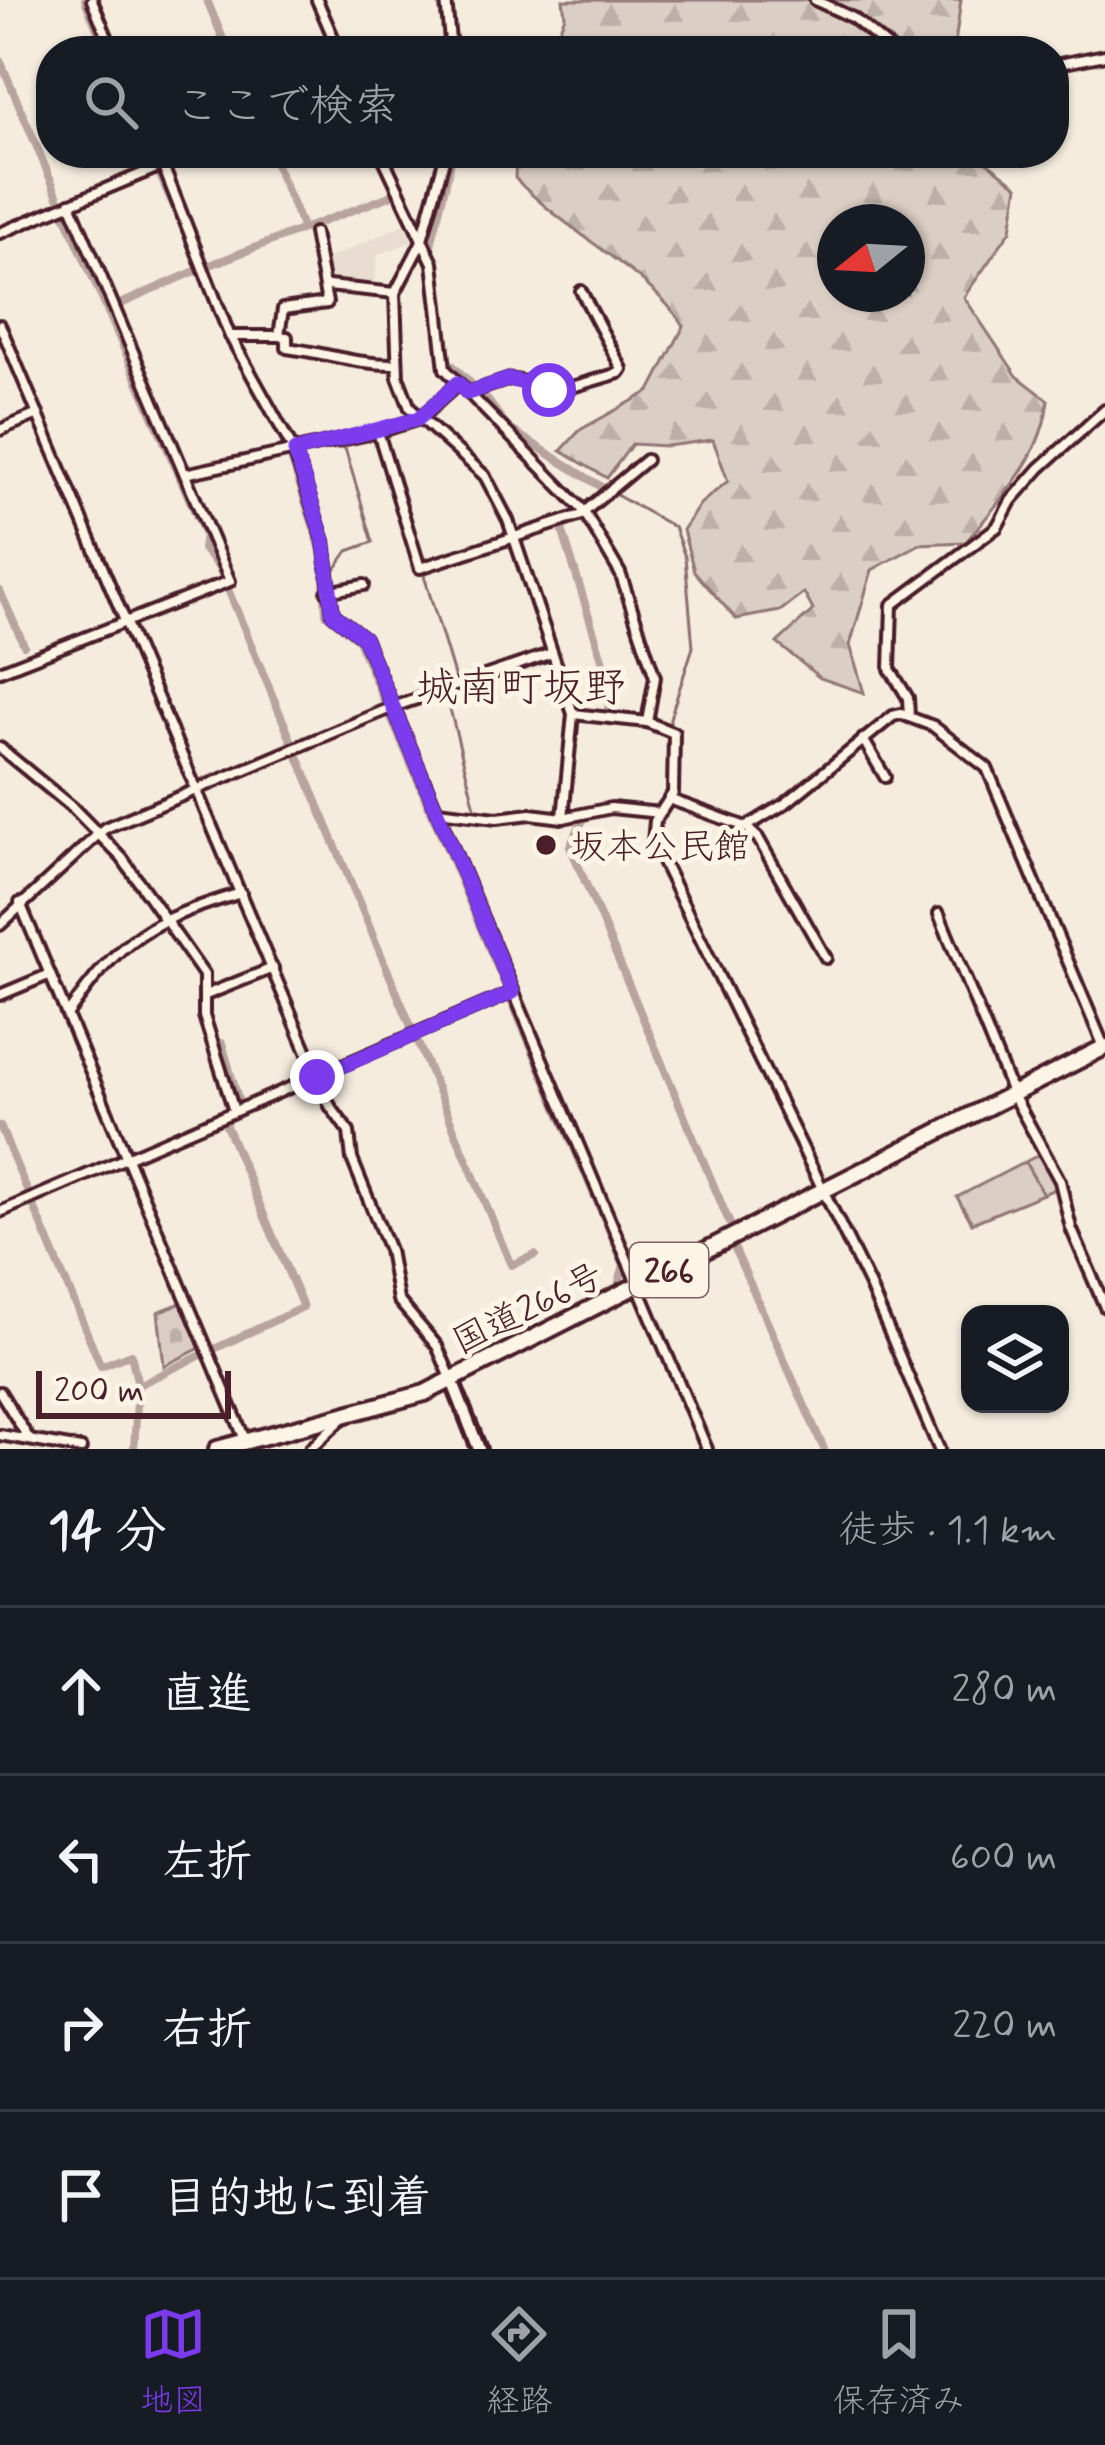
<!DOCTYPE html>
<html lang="ja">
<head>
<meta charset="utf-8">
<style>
	body { margin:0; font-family:Mynerve,"Klee One",sans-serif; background:#20242c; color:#f1f3f6 }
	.controls { position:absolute; right:36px; bottom:36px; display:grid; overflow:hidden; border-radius:24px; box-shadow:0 3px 9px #0004 }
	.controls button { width:108px; height:108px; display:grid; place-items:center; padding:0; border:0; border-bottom:3px solid #363941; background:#171b24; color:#f1f3f6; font:60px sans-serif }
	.compass { position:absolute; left:817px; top:204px; width:108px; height:108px; border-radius:50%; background:#171b24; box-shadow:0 3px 9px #0004; rotate:252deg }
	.scale { position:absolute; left:36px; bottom:30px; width:195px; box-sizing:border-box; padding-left:12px; border:6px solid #4a1f2b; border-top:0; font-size:33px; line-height:42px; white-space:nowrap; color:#4a1f2b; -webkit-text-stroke:9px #fcf5e5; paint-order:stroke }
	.stop { position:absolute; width:36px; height:36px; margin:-27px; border:9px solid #7c3aed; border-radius:50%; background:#fff }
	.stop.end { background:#7c3aed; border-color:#fff; box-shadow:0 3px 12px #0008 }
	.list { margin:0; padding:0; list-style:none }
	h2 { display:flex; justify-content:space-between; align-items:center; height:156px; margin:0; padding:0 48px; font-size:51px }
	h2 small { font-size:39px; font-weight:400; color:#9ea1a6 }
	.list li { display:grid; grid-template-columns:78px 1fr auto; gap:36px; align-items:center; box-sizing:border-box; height:168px; padding:0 48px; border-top:3px solid #363941 }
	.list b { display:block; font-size:45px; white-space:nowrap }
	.list em { font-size:39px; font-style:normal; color:#9ea1a6 }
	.icon { flex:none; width:66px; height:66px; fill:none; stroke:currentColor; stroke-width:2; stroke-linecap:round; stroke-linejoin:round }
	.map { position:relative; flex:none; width:1105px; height:1449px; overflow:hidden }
	.search { position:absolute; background:#171b24; box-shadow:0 3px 9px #0004; left:36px; right:36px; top:36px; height:132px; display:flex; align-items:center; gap:30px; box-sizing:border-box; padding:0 42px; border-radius:48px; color:#9ea1a6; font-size:45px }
	.sheet { height:828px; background:#171b24 }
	nav { display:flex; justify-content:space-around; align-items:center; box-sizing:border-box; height:168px; border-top:3px solid #363941; background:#171b24; font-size:33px; color:#9ea1a6 }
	nav a { display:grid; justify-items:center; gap:6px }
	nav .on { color:#7c3aed }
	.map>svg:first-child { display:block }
	.built { fill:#e8ddd0 }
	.forest { fill:url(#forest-firs); stroke:#927678; stroke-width:3; fill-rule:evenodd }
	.cemetery { fill:url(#cemetery-stones); stroke:#927678; stroke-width:3 }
	.park { fill:url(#park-crowns); stroke:#927678; stroke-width:3 }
	.pitch { fill:#dbcec4; stroke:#927678; stroke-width:3 }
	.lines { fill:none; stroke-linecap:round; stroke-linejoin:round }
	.stream { stroke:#8c6e70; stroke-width:3 }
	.canal { stroke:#b8a39e; stroke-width:8 }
	.minor-tunnel { stroke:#d3c3ba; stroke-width:8; stroke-dasharray:8 4; stroke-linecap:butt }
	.minor-casing { stroke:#4a1f2b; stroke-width:16 }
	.major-casing { stroke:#4a1f2b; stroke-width:20 }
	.highway-casing { stroke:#4a1f2b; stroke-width:22 }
	.minor { stroke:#fcf5e5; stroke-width:8 }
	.major { stroke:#fcf5e5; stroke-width:10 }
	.highway { stroke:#fcf5e5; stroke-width:14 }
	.route { stroke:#7c3aed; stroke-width:15 }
	.poi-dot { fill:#4a1f2b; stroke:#fcf5e5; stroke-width:4.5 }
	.labels { text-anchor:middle; stroke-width:10; stroke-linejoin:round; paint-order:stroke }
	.shield { fill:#fcf5e5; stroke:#7f5f63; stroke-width:3 }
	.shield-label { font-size:33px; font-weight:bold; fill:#4a1f2b }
	.poi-label { font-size:36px; fill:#4a1f2b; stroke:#fcf5e5; text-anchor:start }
	.street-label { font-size:36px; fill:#4a1f2b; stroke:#fcf5e5 }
	.quarter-label { font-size:42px; fill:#4a1f2b; stroke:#fcf5e5 }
</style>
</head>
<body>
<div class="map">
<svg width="1105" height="1449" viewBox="0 0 1105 1449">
	<defs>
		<pattern id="forest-firs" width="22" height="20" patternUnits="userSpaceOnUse" patternTransform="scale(3)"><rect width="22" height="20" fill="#dbcec4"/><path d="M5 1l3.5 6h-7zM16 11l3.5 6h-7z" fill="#bdb0a9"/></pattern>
		<pattern id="cemetery-stones" width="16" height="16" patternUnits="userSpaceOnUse" patternTransform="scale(3)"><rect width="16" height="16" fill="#dbcec4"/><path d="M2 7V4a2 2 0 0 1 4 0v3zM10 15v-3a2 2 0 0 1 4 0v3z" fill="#bdb0a9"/></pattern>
		<pattern id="park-crowns" width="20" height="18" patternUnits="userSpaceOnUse" patternTransform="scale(3)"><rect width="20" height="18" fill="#dbcec4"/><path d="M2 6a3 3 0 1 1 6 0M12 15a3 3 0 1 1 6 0" fill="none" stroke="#bdb0a9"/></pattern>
	</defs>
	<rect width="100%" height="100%" fill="#f5ecde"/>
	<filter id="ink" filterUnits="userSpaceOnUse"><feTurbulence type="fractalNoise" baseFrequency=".00833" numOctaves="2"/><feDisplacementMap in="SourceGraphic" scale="24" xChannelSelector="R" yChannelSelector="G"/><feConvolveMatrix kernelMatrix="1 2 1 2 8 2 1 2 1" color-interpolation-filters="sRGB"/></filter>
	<g filter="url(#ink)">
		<!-- built -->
		<polygon class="built" points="407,223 415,240 378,255 373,287 330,283 321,262"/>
		<!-- forest -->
		<g class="forest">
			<polygon points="563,0 961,0 954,51 550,51 565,16"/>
			<path d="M516,153H975L1018,186L1011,230L964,297L1017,376L1048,400C1043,456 1001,499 966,542L920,544L872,570L850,645L864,693L820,678L777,643L813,610L804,593L780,611L736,619L694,571L683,530L700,504L728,481L713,440L667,446L632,444L607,478L561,451L580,430L650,391L684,326C648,271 564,231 515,178ZM835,222H907V294H835Z"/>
		</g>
		<!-- cemetery -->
		<polygon class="cemetery" points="181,1303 200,1348 164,1366 158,1312"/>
		<!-- park -->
		<polygon class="park" points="1042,1153 1060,1187 1043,1194 1025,1162"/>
		<!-- pitch -->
		<polygon class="pitch" points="1025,1162 1043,1194 972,1223 957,1197"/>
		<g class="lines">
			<!-- stream -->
			<g class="stream">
				<polyline points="315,450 345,448 373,542 348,551 331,575"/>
				<polyline points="600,486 674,527 685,557 693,647 670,718 670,752"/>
				<polyline points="407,509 417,545"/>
				<polyline points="423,572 462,702 449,705 476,811"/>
				<polyline points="336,608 366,634"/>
				<polyline points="651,845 652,809 670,791"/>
				<polyline points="683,913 810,1179"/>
			</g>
			<!-- canal -->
			<g class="canal">
				<polyline points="85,0 106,51"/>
				<polyline points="207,0 228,51"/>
				<polyline points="440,0 446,28"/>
				<polyline points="0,60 61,204"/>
				<polyline points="151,153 154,160"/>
				<polyline points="159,173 186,234"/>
				<polyline points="63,210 107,310 200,269"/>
				<polyline points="303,229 395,194"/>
				<polyline points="430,249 453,153"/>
				<polyline points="210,265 303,229 271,153"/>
				<polyline points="436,269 441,302"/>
				<polyline points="215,309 289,452 323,556 326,614 358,640 624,1265 619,1282"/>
				<polyline points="107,310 205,535 203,549 219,568 511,1265 535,1255"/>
				<polyline points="445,358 487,399 508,428 600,486"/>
				<polyline points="562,529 610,685 608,710"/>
				<polyline points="0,591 24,645"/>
				<polyline points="583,820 570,846 730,1224"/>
				<polyline points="0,1126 101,1366 131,1354 138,1385 134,1449"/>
				<polyline points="735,1250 824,1449"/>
				<polyline points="138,1385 303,1307 224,1121 242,1113 222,1043"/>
			</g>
			<!-- minor-tunnel -->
			<polyline class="minor-tunnel" points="40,1447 40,1449"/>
			<!-- minor casing -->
			<g class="minor-casing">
				<g id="minor">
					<polyline points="92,0 113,51"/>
					<polyline points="317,0 339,51"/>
					<polyline points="446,0 451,51"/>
					<polyline points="815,0 853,18 893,51"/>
					<polyline points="433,51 452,43"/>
					<polyline points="1054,65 1105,55"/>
					<polyline points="158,153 229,334 294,451 324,541 333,614 364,638 707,1449"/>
					<polyline points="381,153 433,263 445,369 583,510 620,573 655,677 647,722 674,733 673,793 655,821 653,842 869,1284 939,1449"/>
					<polyline points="446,153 421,243 395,293 398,377 410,408 485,476 508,520 573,714 563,818"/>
					<polyline points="0,233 192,153"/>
					<path d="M314,233L327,303L283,309L279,336L287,337V348C327,353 357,365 397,364"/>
					<polyline points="328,286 395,293"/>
					<polyline points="0,325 330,1106 349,1132 352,1159 389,1250 398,1300 437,1346 451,1378"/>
					<polyline points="230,336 279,336"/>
					<polyline points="468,393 510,379 565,389 619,373 622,369 581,291"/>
					<polyline points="0,430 38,414"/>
					<polyline points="378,432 420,568 585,514"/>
					<polyline points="185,474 378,432 419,419 458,384"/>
					<polyline points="584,512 646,460"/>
					<polyline points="327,592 364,585"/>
					<polyline points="0,671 230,581 70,203"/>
					<polyline points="573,714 647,722"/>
					<polyline points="909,717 908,698 890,669 892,605 997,527 1011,501 1040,468 1105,410"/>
					<polyline points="863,739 885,777"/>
					<polyline points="0,748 73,808 122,858 204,975 204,1016 234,1111"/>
					<polyline points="669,799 746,827 758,838 826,958"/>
					<polyline points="437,811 497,818 531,814 563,818 611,808 660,813"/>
					<polyline points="746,827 786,803 893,716 901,714 933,726 987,768 1104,1047"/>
					<polyline points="20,903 246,1442"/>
					<polyline points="939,914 1013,1095 1060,1181 1071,1228 1105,1307"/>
					<polyline points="0,925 105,828 393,707 552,653"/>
					<polyline points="208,994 273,968"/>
					<polyline points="0,995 48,975"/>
					<path d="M67,1015C122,936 149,921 241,893"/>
					<polyline points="0,1212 513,992"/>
					<polyline points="0,1392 29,1439"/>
					<polyline points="0,1435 81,1449"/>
					<polyline points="310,1449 342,1419"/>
				</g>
			</g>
			<!-- major casing -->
			<g class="major-casing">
				<polyline id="major" points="451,1378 479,1449"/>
			</g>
			<!-- highway casing -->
			<g class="highway-casing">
				<polyline id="highway" points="217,1449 425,1393 1105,1047"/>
			</g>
			<!-- minor -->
			<use href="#minor" class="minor"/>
			<!-- major -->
			<use href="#major" class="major"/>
			<!-- highway -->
			<use href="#highway" class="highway"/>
		</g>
	</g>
	<g class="lines" filter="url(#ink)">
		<!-- route -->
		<polyline class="route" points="317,1077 513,992 364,638 333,614 324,541 295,451 418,419 458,383 467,393 510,379 549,390"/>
	</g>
	<!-- markers -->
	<circle class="poi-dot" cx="546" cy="845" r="12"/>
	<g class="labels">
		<!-- shield labels -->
		<rect class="shield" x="630" y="1243" width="78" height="54" rx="9"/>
		<g class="shield-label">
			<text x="669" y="1282">266</text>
		</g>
		<!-- poi labels -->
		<g class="poi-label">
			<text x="570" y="858">坂本公民館</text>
		</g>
		<!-- street labels -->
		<g class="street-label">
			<text transform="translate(527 1307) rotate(-26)" y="13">国道266号</text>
		</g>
		<!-- quarter labels -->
		<g class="quarter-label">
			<text x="521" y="701">城南町坂野</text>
		</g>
	</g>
</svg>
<div class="controls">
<button><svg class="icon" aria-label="layers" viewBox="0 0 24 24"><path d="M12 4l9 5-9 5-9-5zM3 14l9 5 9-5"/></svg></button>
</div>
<svg class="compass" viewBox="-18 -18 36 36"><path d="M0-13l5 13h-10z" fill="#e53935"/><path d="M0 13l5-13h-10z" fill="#9ea1a6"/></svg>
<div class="scale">200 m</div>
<div class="stop" style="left:549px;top:390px"></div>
<div class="stop end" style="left:317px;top:1077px"></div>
<div class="search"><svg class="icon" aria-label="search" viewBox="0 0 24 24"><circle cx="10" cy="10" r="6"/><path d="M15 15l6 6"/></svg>ここで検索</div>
</div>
<section class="sheet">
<h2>14 分<small>徒歩 · 1.1 km</small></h2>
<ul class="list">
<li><svg class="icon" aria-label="ahead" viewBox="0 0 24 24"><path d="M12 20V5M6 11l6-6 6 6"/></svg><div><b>直進</b></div><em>280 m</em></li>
<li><svg class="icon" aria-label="left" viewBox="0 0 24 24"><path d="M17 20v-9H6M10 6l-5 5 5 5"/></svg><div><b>左折</b></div><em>600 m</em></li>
<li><svg class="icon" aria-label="right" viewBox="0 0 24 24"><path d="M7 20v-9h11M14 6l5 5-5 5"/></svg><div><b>右折</b></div><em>220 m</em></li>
<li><svg class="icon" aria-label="arrive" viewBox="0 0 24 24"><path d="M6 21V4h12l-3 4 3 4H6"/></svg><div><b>目的地に到着</b></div></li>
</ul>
</section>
<nav>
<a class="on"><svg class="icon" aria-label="map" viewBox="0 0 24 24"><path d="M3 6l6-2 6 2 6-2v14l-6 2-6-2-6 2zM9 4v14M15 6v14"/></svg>地図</a>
<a><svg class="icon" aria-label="directions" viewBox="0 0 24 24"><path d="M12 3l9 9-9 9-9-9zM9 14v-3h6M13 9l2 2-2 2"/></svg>経路</a>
<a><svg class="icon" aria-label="saved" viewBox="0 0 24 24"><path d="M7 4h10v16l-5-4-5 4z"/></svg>保存済み</a>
</nav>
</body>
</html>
